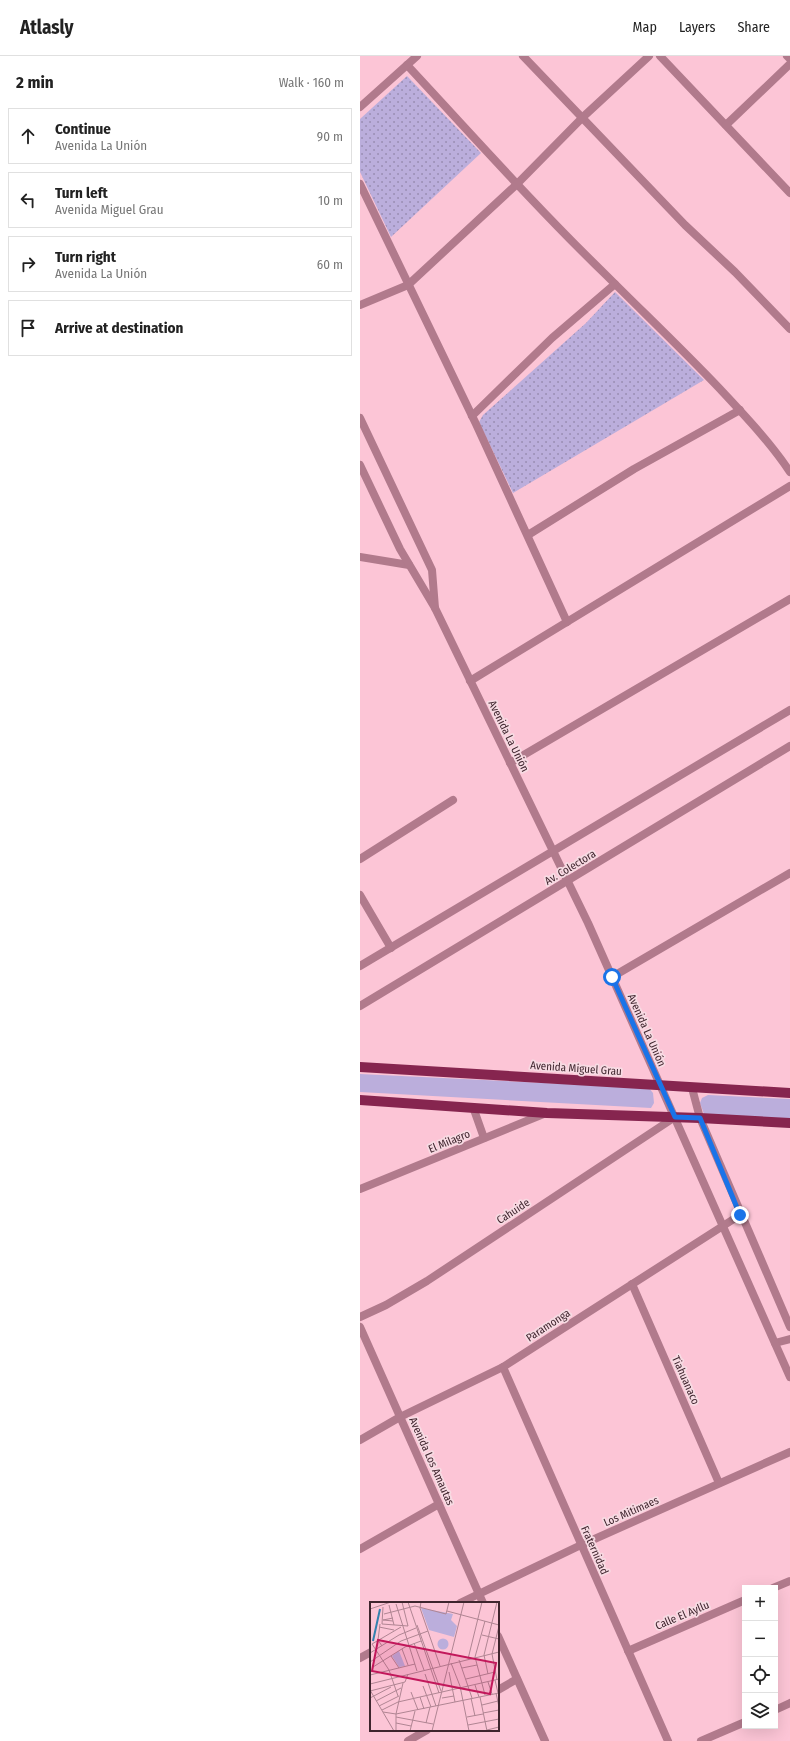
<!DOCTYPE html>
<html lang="en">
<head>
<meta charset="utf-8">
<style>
	body { margin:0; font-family:"Fira Sans Condensed",sans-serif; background:#f2f2f2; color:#222 }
	.controls { position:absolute; right:12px; bottom:12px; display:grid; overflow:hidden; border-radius:0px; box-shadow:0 4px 16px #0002 }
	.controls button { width:36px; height:36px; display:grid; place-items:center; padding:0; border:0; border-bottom:1px solid #e0e0e0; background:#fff; color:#222; font:20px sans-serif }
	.stop { position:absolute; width:12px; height:12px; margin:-9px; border:3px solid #1a73e8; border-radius:50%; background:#fff }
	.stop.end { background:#1a73e8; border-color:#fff; box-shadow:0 1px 4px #0008 }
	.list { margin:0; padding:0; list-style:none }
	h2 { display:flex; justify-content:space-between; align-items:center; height:52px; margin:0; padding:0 16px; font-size:17px }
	h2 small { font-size:13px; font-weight:400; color:#767676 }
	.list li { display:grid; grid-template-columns:26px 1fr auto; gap:12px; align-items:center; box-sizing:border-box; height:56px; margin:0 8px 8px; padding:0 8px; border:1px solid #e0e0e0; border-radius:0px }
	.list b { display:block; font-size:15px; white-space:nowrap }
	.list p { margin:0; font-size:13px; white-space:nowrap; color:#767676 }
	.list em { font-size:13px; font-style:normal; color:#767676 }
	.icon { flex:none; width:22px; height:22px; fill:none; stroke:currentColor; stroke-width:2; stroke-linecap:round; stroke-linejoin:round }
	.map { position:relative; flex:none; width:430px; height:1685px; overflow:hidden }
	header { display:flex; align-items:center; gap:24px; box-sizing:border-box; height:56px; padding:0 20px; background:#fff; border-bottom:1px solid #e0e0e0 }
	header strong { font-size:19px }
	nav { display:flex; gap:22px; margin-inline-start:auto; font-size:14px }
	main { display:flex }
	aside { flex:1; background:#fff }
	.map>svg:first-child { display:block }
	.grass { fill:#bbaedc }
	.park { fill:url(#park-dots) }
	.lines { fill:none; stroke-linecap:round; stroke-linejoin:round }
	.minor { stroke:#b17a8c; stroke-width:8 }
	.tertiary { stroke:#b17a8c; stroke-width:8 }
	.primary { stroke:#86254f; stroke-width:10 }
	.route { stroke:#1a73e8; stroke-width:5 }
	.labels { text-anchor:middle; stroke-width:3.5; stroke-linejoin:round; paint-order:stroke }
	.street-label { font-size:11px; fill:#3f252e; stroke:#f7dbe3 }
	.inset-river { fill:none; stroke:#3581ae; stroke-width:2 }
	.inset-road { fill:none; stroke:#b08593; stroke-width:1 }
	.view { fill:#c2185b; fill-opacity:0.15; stroke:#c2185b; stroke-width:2 }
	.inset-edge { fill:none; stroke:#3f252e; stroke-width:2 }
</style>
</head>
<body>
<header>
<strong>Atlasly</strong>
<nav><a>Map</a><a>Layers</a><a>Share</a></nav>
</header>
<main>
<aside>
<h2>2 min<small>Walk · 160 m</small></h2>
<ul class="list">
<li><svg class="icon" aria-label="ahead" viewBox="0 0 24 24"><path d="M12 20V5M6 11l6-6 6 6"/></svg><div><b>Continue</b><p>Avenida La Unión</p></div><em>90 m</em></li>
<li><svg class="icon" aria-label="left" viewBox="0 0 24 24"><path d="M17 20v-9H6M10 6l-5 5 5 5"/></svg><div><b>Turn left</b><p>Avenida Miguel Grau</p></div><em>10 m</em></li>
<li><svg class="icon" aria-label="right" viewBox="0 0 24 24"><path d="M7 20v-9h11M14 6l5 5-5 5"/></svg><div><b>Turn right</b><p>Avenida La Unión</p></div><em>60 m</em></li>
<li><svg class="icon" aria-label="arrive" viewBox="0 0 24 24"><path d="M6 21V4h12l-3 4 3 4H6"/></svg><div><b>Arrive at destination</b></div></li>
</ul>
</aside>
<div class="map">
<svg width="430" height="1685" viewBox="0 0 430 1685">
	<defs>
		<pattern id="park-dots" width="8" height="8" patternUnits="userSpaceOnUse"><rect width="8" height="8" fill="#bbaedc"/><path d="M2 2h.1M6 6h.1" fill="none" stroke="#998db3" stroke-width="1.8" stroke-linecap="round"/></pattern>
	</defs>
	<rect width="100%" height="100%" fill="#fcc5d6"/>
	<!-- grass -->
	<g class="grass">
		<polygon points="0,1018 289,1032 293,1037 294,1047 291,1052 0,1036"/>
		<polygon points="348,1039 430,1043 430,1065 344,1058 340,1047 342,1042"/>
	</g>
	<!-- park -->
	<g class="park">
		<polygon points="47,20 121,97 31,181 0,116 0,63"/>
		<polygon points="255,236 344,324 153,437 119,366 123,359 226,267"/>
	</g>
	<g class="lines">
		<!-- minor -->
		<g class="minor">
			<polyline points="163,0 325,169 375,216 430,273"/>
			<polyline points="300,0 430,137"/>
			<polyline points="427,0 430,3"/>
			<path d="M47,9C113,80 177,152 247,220C285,258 323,294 360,333C385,360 410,386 430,416"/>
			<polyline points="0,51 57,0"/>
			<polyline points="366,69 430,8"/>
			<polyline points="0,128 116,368 207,566"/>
			<polyline points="0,249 48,229 157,128 223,61 289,0"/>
			<polyline points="112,360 192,282 255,228"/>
			<polyline points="168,479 274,413 380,354"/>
			<polyline points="0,501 49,509"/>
			<polyline points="110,625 430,430"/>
			<polyline points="150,707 430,543"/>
			<polyline points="0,803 93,744"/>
			<polyline points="0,839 31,892"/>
			<polyline points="252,921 430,817"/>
			<polyline points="113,1051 124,1082"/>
			<polyline points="0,1133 186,1057"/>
			<polyline points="272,1228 359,1427"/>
			<polyline points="0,1261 26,1249 67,1225 315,1061"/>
			<polyline points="0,1271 123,1547"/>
			<polyline points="415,1287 430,1283"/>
			<polyline points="143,1311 308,1685"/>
			<polyline points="0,1384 40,1361 143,1311 380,1159"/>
			<polyline points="0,1493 79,1448"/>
			<polyline points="413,1532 430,1525"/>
			<polyline points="100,1547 221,1489 430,1396"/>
			<polyline points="138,1580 185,1685"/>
			<polyline points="268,1595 385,1544"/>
			<polyline points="0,1602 11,1596"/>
			<polyline points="138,1634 157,1623"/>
			<polyline points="415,1654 430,1647"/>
			<polyline points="48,1685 67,1674"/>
			<polyline points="341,1685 385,1666"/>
		</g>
		<!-- tertiary -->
		<g class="tertiary">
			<polyline points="0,362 72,514 75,552"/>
			<polyline points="0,409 40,493 75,552 228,867 430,1321"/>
			<polyline points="0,910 430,654"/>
			<polyline points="0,950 430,690"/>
			<polyline points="332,1032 340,1062 430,1271"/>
		</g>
		<!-- primary -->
		<g class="primary">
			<polyline points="0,1011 430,1037"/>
			<polyline points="0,1044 187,1057 340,1062 430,1067"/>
		</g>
	</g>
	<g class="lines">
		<!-- route -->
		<polyline class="route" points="252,921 315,1061 340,1062 380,1159"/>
	</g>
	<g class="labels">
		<!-- street labels -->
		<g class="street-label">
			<text transform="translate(149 680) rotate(64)" y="4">Avenida La Unión</text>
			<text transform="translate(210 811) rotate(-31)" y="4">Av. Colectora</text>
			<text transform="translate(287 974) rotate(66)" y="4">Avenida La Unión</text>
			<text transform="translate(216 1012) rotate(4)" y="4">Avenida Miguel Grau</text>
			<text transform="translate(89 1085) rotate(-22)" y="4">El Milagro</text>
			<text transform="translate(153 1155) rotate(-33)" y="4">Cahuide</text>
			<text transform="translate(188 1269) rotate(-33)" y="4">Paramonga</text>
			<text transform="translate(326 1324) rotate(66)" y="4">Tiahuanaco</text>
			<text transform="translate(72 1405) rotate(66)" y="4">Avenida Los Amautas</text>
			<text transform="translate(271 1455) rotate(-24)" y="4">Los Mitimaes</text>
			<text transform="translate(235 1494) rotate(66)" y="4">Fraternidad</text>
			<text transform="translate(322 1559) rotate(-23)" y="4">Calle El Ayllu</text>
		</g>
	</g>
	<!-- overview -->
	<g transform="translate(10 1546)">
		<rect width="129" height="129" fill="#fcc5d6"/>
		<path d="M67.5 42a5.5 5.5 0 1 1 11 0a5.5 5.5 0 1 1-11 0Z" fill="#bbaedc"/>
		<path d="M51,6L83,12L81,18L87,24L84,35L59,28ZM29,49L35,64L29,65L22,54Z" fill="#bbaedc"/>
		<path class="inset-river" d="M3,39L10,7M0,111V97"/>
		<path class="inset-road" d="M38,0L69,91M51,0L50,6L70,64M26,2L47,69M19,3L24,23M13,5L12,22L38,24L32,0M0,7L21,0M77,9L129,23M14,12L45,4L76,12L79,0M23,16L13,18L23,19M115,19L105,55L115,93M10,22L8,38L12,44M47,23L71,89M9,25L24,28M112,33L129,37M44,41L54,68M32,47L38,63M0,51L29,33L46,26M21,54L29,66M98,57L112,0M89,58L102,96M0,60L31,39L58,29M81,61L90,84L99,129M3,65L35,45L51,39M92,66L107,63M79,70L85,100M55,72L66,104M118,72L114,53L127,0M0,73L45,62M96,77L125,70M125,78L128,91M127,78L122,52L129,24M118,80L122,92M0,82L129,50M105,83L109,95M53,84L61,105M0,88L24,129M0,89L35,80L38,72M41,90L48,108M126,91L129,105M28,94L19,68L2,42L31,25M50,95L54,107M110,95L117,129M0,96L21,85M72,96L84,94M101,96L105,114M6,99L31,86M112,103L128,99M9,104L29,94M12,108L28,100L129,77M13,110L26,112L129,91M113,111L129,108M26,115L63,122M97,115L113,112M26,121L41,124M56,121L60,105M98,123L129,117M117,128L129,125M26,129V112L33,81M40,129L45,109M62,129L94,0"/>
		<path class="view" d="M8,38L126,61L120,92L2,69Z"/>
		<rect width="129" height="129" class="inset-edge"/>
	</g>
</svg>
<div class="controls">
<button>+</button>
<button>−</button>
<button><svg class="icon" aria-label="locate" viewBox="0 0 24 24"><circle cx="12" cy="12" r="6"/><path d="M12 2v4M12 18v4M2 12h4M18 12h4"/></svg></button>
<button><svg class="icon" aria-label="layers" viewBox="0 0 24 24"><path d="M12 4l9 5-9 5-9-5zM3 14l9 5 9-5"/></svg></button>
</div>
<div class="stop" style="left:252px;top:921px"></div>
<div class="stop end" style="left:380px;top:1159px"></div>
</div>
</main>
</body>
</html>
